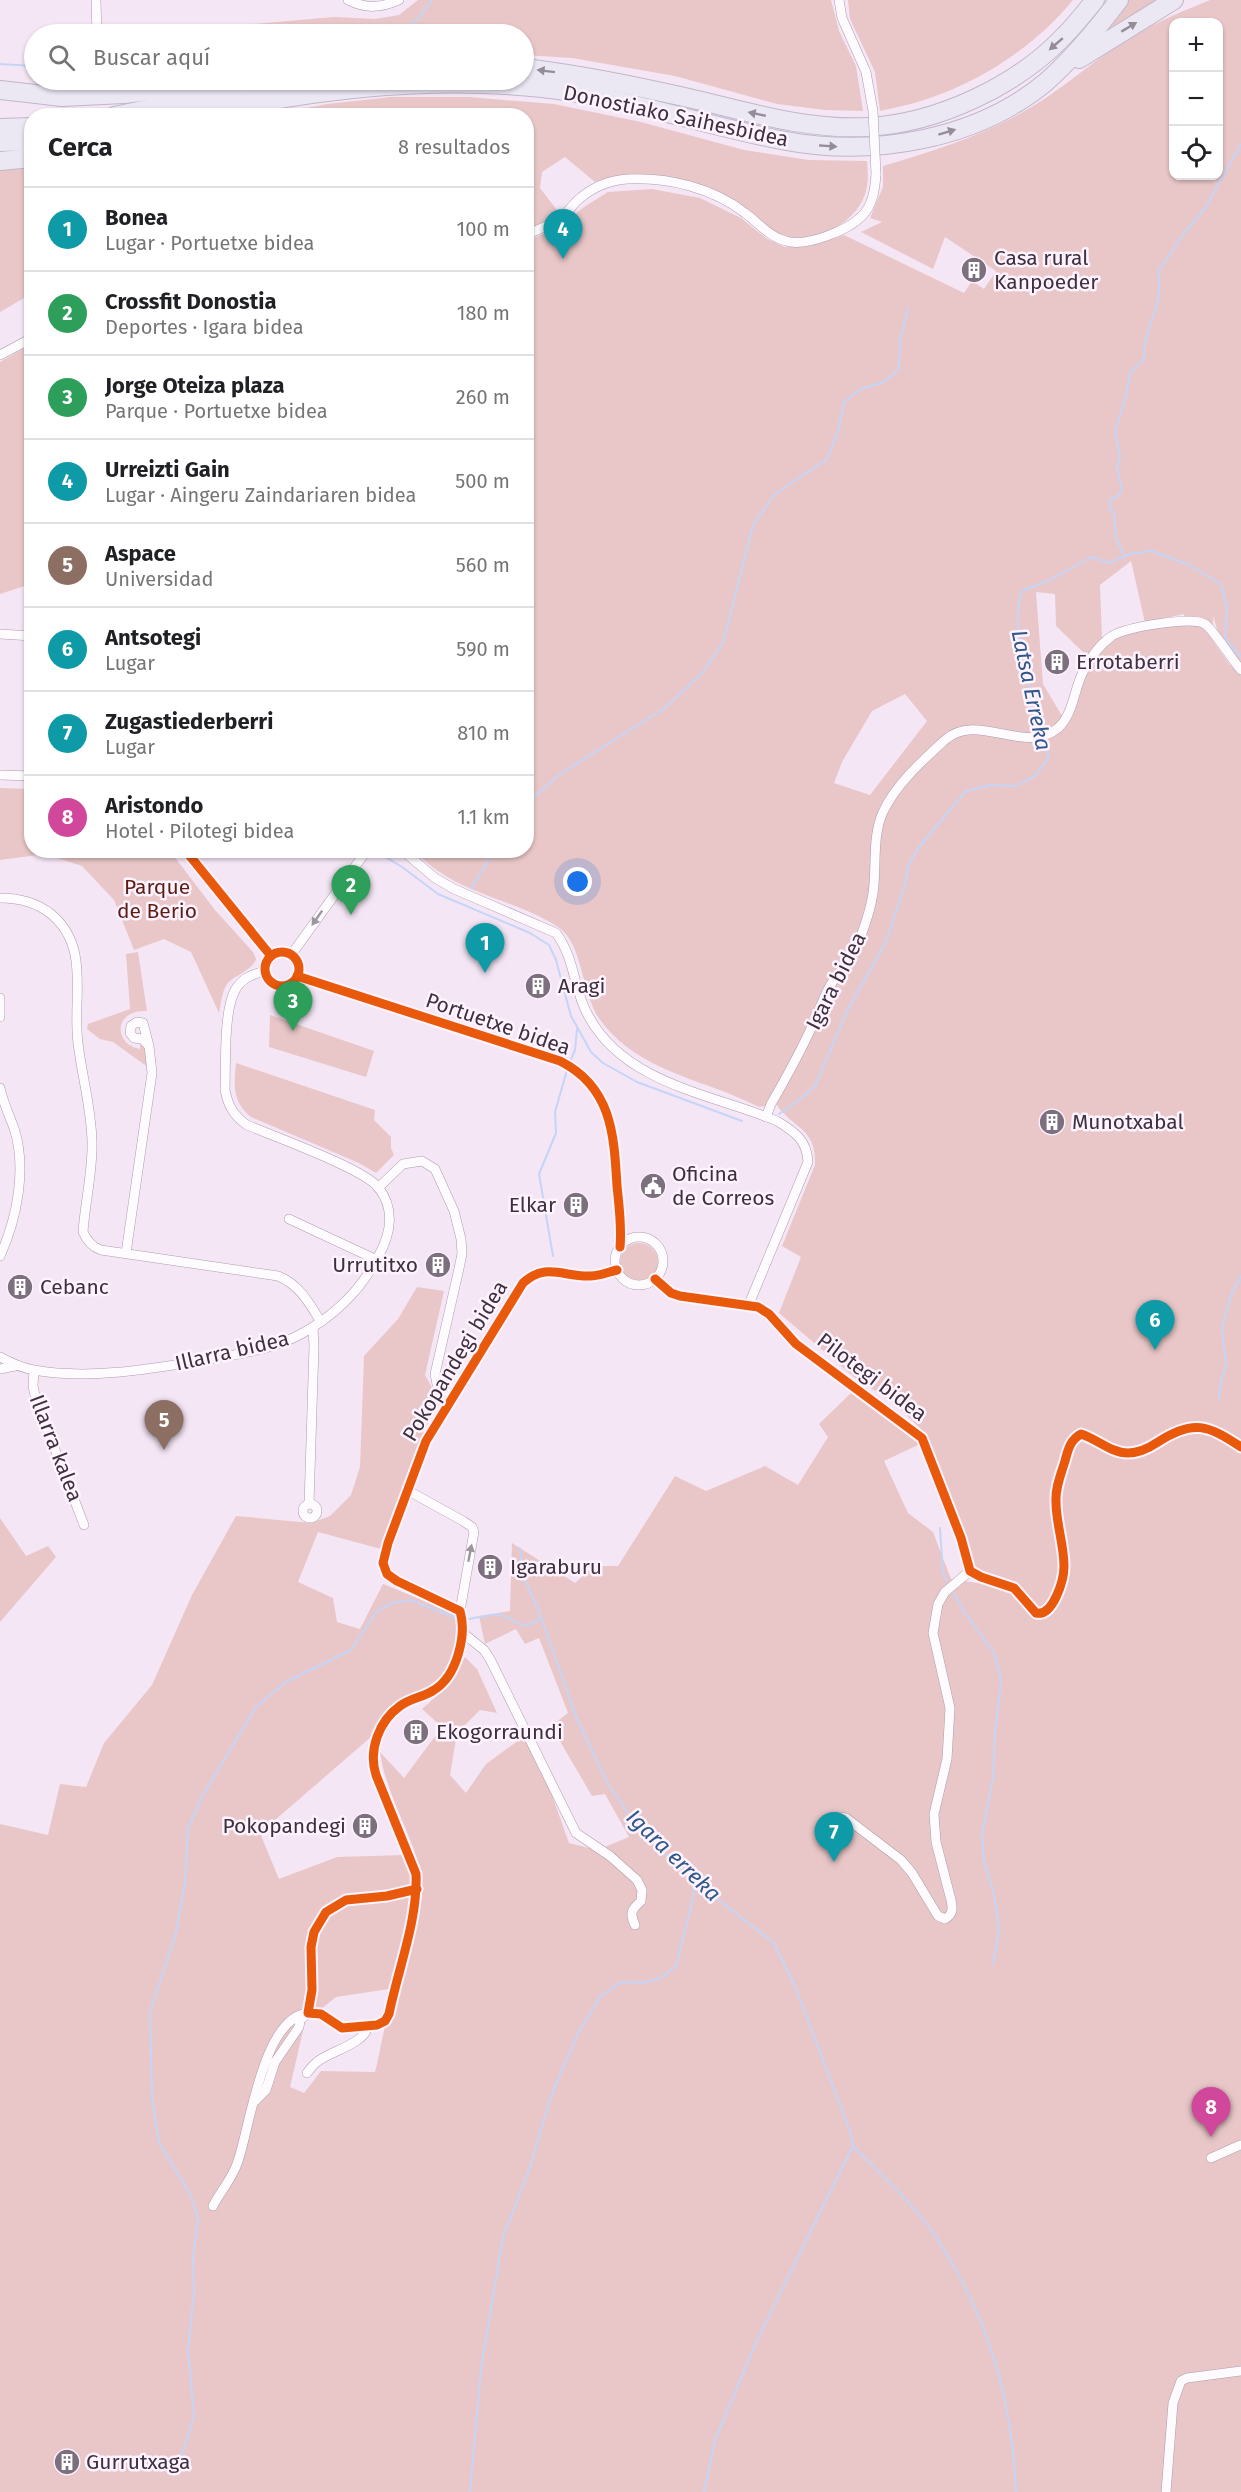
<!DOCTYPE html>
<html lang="es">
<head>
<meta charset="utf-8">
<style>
	body { margin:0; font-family:"Fira Sans",sans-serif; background:#f2f2f2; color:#202124 }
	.controls { position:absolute; right:18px; top:18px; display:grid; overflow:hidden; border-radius:12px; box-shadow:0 2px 4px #0004 }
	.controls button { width:54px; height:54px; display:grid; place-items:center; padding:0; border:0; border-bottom:2px solid #e0e0e0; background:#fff; color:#202124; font:30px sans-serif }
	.you { position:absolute; left:578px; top:882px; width:21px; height:21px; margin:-15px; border:4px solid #fff; border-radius:50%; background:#1a73e8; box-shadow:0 0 0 9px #1a73e833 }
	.badge { display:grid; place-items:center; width:39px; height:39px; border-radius:50%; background:#0f766e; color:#fff; font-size:20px; font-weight:700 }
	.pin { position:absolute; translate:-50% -50px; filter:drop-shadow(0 2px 3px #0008) }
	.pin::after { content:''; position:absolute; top:32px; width:21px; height:18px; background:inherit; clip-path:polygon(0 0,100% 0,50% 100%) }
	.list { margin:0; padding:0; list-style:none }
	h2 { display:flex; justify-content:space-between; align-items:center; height:78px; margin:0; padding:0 24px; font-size:26px }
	h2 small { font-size:20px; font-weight:400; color:#757577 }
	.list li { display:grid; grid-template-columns:39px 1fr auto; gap:18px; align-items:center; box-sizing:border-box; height:84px; padding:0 24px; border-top:2px solid #e0e0e0 }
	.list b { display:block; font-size:22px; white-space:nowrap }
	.list p { margin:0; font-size:20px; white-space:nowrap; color:#757577 }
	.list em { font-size:20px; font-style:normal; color:#757577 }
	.icon { flex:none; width:33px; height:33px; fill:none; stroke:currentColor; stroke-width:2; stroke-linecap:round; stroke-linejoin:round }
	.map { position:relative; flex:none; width:1241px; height:2492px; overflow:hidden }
	.search { position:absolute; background:#fff; box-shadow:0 2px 4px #0004; left:24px; top:24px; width:510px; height:66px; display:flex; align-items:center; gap:15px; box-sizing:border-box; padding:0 21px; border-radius:33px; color:#757577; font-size:22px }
	.panel { position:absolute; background:#fff; box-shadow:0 2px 4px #0004; left:24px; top:108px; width:510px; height:750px; border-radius:24px }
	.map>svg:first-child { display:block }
	.green { fill:#e9c7c8; fill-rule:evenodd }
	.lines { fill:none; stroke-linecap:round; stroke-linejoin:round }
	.stream { stroke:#c4d5f8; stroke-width:2 }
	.street-casing { stroke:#aa9eab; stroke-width:10 }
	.highway-casing { stroke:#c0b7ca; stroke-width:20 }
	.street { stroke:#fefbfe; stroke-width:9 }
	.highway { stroke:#ebe7f3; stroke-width:18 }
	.street-bridge-casing { stroke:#aa9eab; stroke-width:10; stroke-linecap:butt }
	.street-bridge { stroke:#fefbfe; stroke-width:9 }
	.cycleway-casing { stroke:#fef3ff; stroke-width:13 }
	.cycleway { stroke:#e8590c; stroke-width:9 }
	.oneway { fill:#948c98 }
	.oneway2 { fill:#9d969e }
	.labels { text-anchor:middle; stroke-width:5; stroke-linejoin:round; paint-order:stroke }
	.street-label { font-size:21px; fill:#3c313d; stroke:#fef3ff }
	.poi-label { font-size:21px; fill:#3c313d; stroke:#fef3ff; text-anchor:start }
	.park-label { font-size:21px; fill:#5e1d11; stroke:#fef3ff }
	.water-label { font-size:22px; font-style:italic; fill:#2f588d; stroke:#fef3ff }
</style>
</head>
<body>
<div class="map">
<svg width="1241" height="2492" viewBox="0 0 1241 2492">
	<rect width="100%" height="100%" fill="#f5e6f6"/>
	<!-- green -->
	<g class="green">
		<polygon points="418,0 831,0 839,31 856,66 863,111 825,110 777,104 675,76 572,58 524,55 524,34 167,34 209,28 333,17 375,19 399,15"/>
		<path d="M848,0H1073C1037,44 984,80 930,98C914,104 897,107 880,111L875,72L850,19Z"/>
		<polygon points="1128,0 1158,0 1101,35"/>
		<path d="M1210,0H1241V662C1229,651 1214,631 1214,615L1211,638L1229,664L1241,675V2492H0V1824L48,1835L60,1784L86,1787L104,1743L152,1685L192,1595L236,1516L311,1523L330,1516L351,1495L360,1467L364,1356L398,1319L417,1287L444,1291L425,1375L439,1400L418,1445L381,1549L318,1532L298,1582L333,1598L337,1622L360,1629L383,1584L456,1614L459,1633L447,1669L432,1688L393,1707L371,1737L260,1833L279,1879L337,1857L404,1855L414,1881L412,1898L389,1989L336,1997L305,2022L290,2087L304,2093L321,2071L375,2072C379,2057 381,2042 385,2027C396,1985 431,1910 420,1869C409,1828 386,1794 380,1752L404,1778L442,1727L422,1709L451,1683L465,1657L477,1669L497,1713L480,1710L457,1733L450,1775L466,1793L486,1764L523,1737L549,1787L569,1843L597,1850L629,1837L605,1794L592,1796L551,1726L568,1713L539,1638L525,1644L516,1629L485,1644L479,1616L510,1611L512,1543L575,1583L594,1566H618L675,1476L706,1491L765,1466L798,1485L828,1437L819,1424L851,1393L920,1444L884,1461L908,1513L933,1532L951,1579L977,1583L965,1534L925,1433L895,1404L854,1377L779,1313L801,1257L782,1246L815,1165C817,1128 793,1129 776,1104L759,1107C705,1079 640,1073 601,1021C581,996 584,944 558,927C521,903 474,896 438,871C429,865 421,857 413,851L526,850L527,241L559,227L584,207L608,192L652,189L700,198L741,218L767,239L785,247L810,246L844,235L964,293L972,281L984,289L996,271L945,237L933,269L861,232L882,222L870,218L883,187V166C932,151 976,138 1021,113C1054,95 1084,69 1115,47C1144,27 1178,13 1210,0ZM1174,22H1218V176H1174ZM1131,561L1145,623L1184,614L1185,624L1102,637L1100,585ZM1036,592L1055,594L1056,626L1084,653L1086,677L1067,724L1043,684ZM905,694L927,721L870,795L834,783L842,762L872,711Z"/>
		<path d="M391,97H469L554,104L641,122L744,150L809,160L867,161C868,173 869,185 864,197C852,226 814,243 784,236C767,232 755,213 740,204C725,196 709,191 693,187C659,177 629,170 595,182L565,157L542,172L540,188L560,214L527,230L526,116H264L327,104Z"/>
		<polygon points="31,165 31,294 0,312 0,170"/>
		<polygon points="31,344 31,584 0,594 0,362"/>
		<path d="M0,788L31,789L32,850L170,851L215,910L253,952L256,959C253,970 235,975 227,984C222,991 221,1004 219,1013L191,952L164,939L134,950L114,900L82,866L45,854L0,860Z"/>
		<path d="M138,952L147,1011C143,1011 137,1011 133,1013C112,1021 120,1047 140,1049V1043L144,1045L149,1068L113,1042L100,1039L87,1029L88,1024L130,1009L126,954Z"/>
		<polygon points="270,1015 374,1051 366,1077 269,1047"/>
		<path d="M236,1063L375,1110L374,1120L391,1137V1148L394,1155L376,1173L359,1163L251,1117C232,1102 234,1085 236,1063Z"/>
		<circle cx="639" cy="1262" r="19"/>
		<polygon points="0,1518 26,1556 48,1546 56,1557 0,1622"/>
	</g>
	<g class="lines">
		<!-- stream -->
		<g class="stream">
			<polyline points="258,34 313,32 333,34"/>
			<polyline points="394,34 417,20 432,0"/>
			<polyline points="0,64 34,66"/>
			<path d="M1125,556L1116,539L1114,513L1110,510V499L1118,496L1122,489L1117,470L1120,456L1115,432L1126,396L1130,373L1144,359C1142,328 1165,307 1158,272L1182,236L1206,207L1241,144"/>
			<polyline points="28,666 32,666"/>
			<path d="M1042,734C1032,694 1008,629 1022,591L1050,580L1091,557L1109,563L1130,554L1152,551L1189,565L1221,584L1227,608L1225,639L1241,657"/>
			<polyline points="526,804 560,774 665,708 701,674 723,643 753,525 774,495 827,459 838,432 844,402 861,389 884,382 899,369 900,340 908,309"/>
			<polyline points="374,850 402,867 438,894 530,933 549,945 556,960 571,1016 591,1052 603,1063 637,1082 742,1121"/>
			<polyline points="471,888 495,850"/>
			<polyline points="569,1064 575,1050 577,1029"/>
			<polyline points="779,1114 799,1100 815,1086 847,1011 886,942 905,884 909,864 919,847 966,791 991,785 1015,786 1035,776 1049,757 1044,739"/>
			<polyline points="553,1256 539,1174 556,1133 555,1112 567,1070"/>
			<polyline points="1219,1399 1221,1380 1226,1366 1222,1328 1231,1295 1241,1276"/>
			<polyline points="940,1528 943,1574 947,1581"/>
			<polyline points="520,1548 523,1575 539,1612 577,1719 608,1784 637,1826 694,1881 774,1943 796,1989 850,2131 853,2146"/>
			<polyline points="954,1593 964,1612 994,1653 1001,1680 995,1733 993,1778 982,1834 984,1861 994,1894 999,1929 993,1964"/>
			<path d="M469,1619C477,1618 489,1614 498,1615C517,1617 520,1635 541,1617"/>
			<path d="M853,2146C881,2175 913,2203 936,2237C988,2316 1012,2399 1016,2492"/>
			<polyline points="176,2474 194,2416 188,2349 194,2292 193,2257 198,2217 190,2194 159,2143 152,2097 150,2012 176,1933 185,1883 188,1828 204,1793 256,1707 286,1682 351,1650 377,1611 392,1603 411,1600 458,1619"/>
			<polyline points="470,2492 481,2369 503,2237 529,2170 551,2096 578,2033 600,1997 621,1982 642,1983 661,1978 676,1966 693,1898 694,1881"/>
			<polyline points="704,2492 715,2440 757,2340 853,2146"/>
		</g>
		<!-- street casing -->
		<g class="street-casing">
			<g id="street">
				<polyline points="96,0 97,34"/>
				<path d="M348,0C366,9 381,8 399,0"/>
				<polyline points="839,0 842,18 866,72"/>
				<path d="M526,235C539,229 552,225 563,216C569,211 573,204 579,199C593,187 610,180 628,179C668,177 713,188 745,213C759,223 769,237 786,241C806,247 847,231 862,216C873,205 875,189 876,174"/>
				<polyline points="0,355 32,338"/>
				<polyline points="0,634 32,636"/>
				<polyline points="0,775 32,776"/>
				<polyline points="185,850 271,956"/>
				<path d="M402,850L435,878L454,889L556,933C576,960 573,990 589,1017C626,1084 712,1094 777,1121C795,1132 807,1140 808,1162L749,1304"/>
				<path d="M0,898C19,898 36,902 51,914C91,947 72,998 78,1043C82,1077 91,1106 92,1141C93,1171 85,1202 83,1232C87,1241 92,1247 101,1250L278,1276C300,1285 309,1303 321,1322"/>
				<circle cx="282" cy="969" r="17"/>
				<polyline points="291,955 367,850"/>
				<path d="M297,976L560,1061C612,1087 614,1135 617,1186C619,1206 622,1227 620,1247"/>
				<polyline points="0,998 0,1017"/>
				<path d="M0,1088C3,1102 9,1115 14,1128C27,1168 17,1219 0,1256"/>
				<path d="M766,1117L771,1104C786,1078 801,1051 813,1024C819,1012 823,998 830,986C839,971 853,958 859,941C866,923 873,903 874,884C876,860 873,834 883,812C896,784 923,760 945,740C977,711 1025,756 1058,728C1074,714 1074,687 1084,670C1092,656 1099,645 1112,636C1127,627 1191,616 1205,624C1212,628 1233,661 1241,670"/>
				<polyline points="378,1188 403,1164 422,1161 435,1169 454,1211 461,1239 462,1254 458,1273 435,1374 437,1384 452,1396"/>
				<polyline points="289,1219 377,1260"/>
				<circle cx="639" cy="1261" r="24"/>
				<polyline points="126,1253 152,1073 149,1046 143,1023 137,1022 131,1026 130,1033 134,1038 142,1039 149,1046"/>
				<path d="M655,1279L671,1293L680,1296L758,1307L769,1314L796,1344L922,1438L961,1538L970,1571L981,1577L1014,1588L1036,1613C1053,1617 1064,1580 1064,1566C1064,1545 1056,1523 1056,1502C1055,1488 1061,1474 1065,1461C1068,1450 1070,1440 1081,1434C1097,1439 1111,1453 1128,1453C1138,1453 1149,1448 1158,1442C1193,1419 1208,1425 1241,1447"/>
				<path d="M0,1357C11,1363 21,1368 34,1370C88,1380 151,1369 205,1360C237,1354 272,1350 301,1334C334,1316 362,1289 379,1255C391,1233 395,1208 378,1187C362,1168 275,1137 247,1125C234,1116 228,1106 225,1090C226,1066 223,1006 237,987C244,977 254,974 265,971"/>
				<polyline points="0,1369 15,1366"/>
				<polyline points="34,1371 33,1386 36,1400 84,1525"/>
				<polyline points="407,1490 463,1521 472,1527 474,1532 460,1611"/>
				<circle cx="310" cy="1511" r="7"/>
				<polyline points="309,1504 314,1346 313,1327"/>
				<path d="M463,1633L484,1650L490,1659L576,1833L610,1856L637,1880L642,1890L641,1901C632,1909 629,1913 635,1925"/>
				<path d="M822,1834L839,1817L846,1818L901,1860L912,1873L938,1916L945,1919C953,1914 953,1909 951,1900L936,1842L934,1814L947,1759L950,1708L933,1633L938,1604L945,1592L970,1571"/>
				<path d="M417,1889L387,1896L346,1900L326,1912L314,1932L311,1947L312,1990L308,2013L321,2014L342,2028L377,2025L385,2021L389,2014C398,1969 418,1920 416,1874L376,1775C368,1750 379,1721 400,1706C411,1698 424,1697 434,1690C457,1676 467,1635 460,1611L397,1581L387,1574L383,1563L388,1543L426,1441L523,1283C546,1262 563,1277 590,1276C599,1276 608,1272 617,1270"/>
				<path d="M307,2073C310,2069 313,2065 317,2062C330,2051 365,2044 368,2026"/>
				<polyline points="1211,2158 1240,2145"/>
				<path d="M213,2206C221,2190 233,2178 238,2161C250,2127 263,2017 308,2013L300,2020L299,2027L275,2062L266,2090L255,2101"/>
				<polyline points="1166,2492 1173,2403 1181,2381 1187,2378 1241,2371"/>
			</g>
		</g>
		<!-- highway casing -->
		<g class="highway-casing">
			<g id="highway">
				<polyline points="1079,59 1174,0"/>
				<path d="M524,68C585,75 646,88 706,102C759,115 813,130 868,127C938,123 1017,86 1065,35C1076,24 1085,12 1095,0"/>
				<polyline points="0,90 62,97 124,94 238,80"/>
				<polyline points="114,116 287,80"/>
				<path d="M186,116C307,92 417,75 542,88C625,97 704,126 786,141C873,157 976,140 1046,82C1073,58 1097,29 1119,0"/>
				<polyline points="0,128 32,127"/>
				<polyline points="0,142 32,141"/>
				<polyline points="0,161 32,158"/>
			</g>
		</g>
		<!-- street -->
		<use href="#street" class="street"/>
		<!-- highway -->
		<use href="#highway" class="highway"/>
		<!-- street-bridge casing -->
		<g class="street-bridge-casing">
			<polyline id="street-bridge" points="866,72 873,111 876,174"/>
		</g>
		<!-- street-bridge -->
		<use href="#street-bridge" class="street-bridge"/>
		<!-- cycleway casing -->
		<g class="cycleway-casing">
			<g id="cycleway">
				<polyline points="185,850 271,956"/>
				<circle cx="282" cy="969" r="17"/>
				<path d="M297,976L560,1061C612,1087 614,1135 617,1186C619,1206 622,1227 620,1247"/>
				<path d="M655,1279L671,1293L680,1296L758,1307L769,1314L796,1344L922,1438L961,1538L970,1571L981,1577L1014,1588L1036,1613C1053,1617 1064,1580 1064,1566C1064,1545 1056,1523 1056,1502C1055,1488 1061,1474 1065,1461C1068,1450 1070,1440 1081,1434C1097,1439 1111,1453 1128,1453C1138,1453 1149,1448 1158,1442C1193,1419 1208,1425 1241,1447"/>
				<path d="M417,1889L387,1896L346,1900L326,1912L314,1932L311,1947L312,1990L308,2013L321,2014L342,2028L377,2025L385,2021L389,2014C398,1969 418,1920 416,1874L376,1775C368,1750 379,1721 400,1706C411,1698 424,1697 434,1690C457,1676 467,1635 460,1611L397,1581L387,1574L383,1563L388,1543L426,1441L523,1283C546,1262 563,1277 590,1276C599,1276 608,1272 617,1270"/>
			</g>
		</g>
		<!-- cycleway -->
		<use href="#cycleway" class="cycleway"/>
	</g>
	<!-- one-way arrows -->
	<defs><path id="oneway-solid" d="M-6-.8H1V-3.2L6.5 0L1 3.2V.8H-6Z" transform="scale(1.5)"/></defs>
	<g class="oneway">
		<use href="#oneway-solid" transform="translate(1129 27) rotate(-31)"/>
		<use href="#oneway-solid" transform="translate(1056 44) rotate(139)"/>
		<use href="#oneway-solid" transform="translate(546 71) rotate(-173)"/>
		<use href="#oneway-solid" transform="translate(757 114) rotate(-168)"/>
		<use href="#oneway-solid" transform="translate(947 132) rotate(-17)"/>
		<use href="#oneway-solid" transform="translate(828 146) rotate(4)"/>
	</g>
	<g class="oneway2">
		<use href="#oneway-solid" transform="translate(317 918) rotate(125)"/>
		<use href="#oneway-solid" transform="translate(470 1553) rotate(-79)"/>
	</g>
	<!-- icons -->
	<defs>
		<g id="building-disc" transform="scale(1.35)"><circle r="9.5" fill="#7d707e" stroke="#fef3ff"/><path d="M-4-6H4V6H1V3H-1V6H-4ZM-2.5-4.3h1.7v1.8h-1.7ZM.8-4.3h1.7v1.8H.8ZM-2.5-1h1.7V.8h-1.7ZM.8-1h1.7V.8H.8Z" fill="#fff"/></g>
		<g id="civic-disc" transform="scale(1.35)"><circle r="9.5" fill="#7d707e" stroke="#fef3ff"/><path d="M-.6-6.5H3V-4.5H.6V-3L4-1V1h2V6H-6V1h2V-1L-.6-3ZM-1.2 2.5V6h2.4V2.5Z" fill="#fff"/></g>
	</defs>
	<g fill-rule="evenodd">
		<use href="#building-disc" x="974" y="270"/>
		<use href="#building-disc" x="1057" y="662"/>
		<use href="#building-disc" x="538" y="986"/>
		<use href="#building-disc" x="1052" y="1122"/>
		<use href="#civic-disc" x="653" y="1186"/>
		<use href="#building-disc" x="576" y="1205"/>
		<use href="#building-disc" x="438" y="1265"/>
		<use href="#building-disc" x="20" y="1287"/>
		<use href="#building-disc" x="490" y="1567"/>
		<use href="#building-disc" x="416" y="1732"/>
		<use href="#building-disc" x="365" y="1826"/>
		<use href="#building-disc" x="67" y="2462"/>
	</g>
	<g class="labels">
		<!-- street labels -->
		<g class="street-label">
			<text transform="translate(676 116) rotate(12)" y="7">Donostiako Saihesbidea</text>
			<text transform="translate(836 981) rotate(-63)" y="7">Igara bidea</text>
			<text transform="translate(498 1024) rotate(19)" y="7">Portuetxe bidea</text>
			<text transform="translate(232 1351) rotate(-13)" y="7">Illarra bidea</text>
			<text transform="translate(455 1361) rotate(-59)" y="7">Pokopandegi bidea</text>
			<text transform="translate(872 1377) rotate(37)" y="7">Pilotegi bidea</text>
			<text transform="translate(56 1448) rotate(69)" y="7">Illarra kalea</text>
		</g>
		<!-- poi labels -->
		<g class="poi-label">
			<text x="994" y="265">Casa rural<tspan x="994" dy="24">Kanpoeder</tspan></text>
			<text x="1076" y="669">Errotaberri</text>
			<text x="558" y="993">Aragi</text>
			<text x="1072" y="1129">Munotxabal</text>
			<text x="672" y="1181">Oficina<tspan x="672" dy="24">de Correos</tspan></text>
			<text x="556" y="1212" text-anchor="end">Elkar</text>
			<text x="418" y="1272" text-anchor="end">Urrutitxo</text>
			<text x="40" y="1294">Cebanc</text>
			<text x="510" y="1574">Igaraburu</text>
			<text x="436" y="1739">Ekogorraundi</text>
			<text x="346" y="1833" text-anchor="end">Pokopandegi</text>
			<text x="86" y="2469">Gurrutxaga</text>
		</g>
		<!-- park labels -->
		<g class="park-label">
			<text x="157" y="894">Parque<tspan x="157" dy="24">de Berio</tspan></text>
		</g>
		<!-- water labels -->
		<g class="water-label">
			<text transform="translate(1032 690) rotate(78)" y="8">Latsa Erreka</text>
			<text transform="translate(674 1855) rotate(44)" y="8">Igara erreka</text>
		</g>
	</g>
</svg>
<div class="controls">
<button>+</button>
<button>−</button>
<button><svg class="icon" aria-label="locate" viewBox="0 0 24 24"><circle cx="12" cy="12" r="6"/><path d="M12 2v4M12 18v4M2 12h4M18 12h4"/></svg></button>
</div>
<div class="you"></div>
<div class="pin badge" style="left:485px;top:973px;background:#0f9aa8">1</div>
<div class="pin badge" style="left:351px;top:915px;background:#2e9e5b">2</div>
<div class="pin badge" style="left:293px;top:1031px;background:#2e9e5b">3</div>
<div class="pin badge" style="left:563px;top:259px;background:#0f9aa8">4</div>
<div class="pin badge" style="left:164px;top:1450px;background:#8d6e63">5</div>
<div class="pin badge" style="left:1155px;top:1350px;background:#0f9aa8">6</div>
<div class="pin badge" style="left:834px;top:1862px;background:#0f9aa8">7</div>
<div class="pin badge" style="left:1211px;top:2137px;background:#d1479c">8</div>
<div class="search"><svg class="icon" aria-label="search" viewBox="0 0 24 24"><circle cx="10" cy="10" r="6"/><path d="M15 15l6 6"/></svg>Buscar aquí</div>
<section class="panel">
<h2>Cerca<small>8 resultados</small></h2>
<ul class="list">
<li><span class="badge" style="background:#0f9aa8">1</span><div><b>Bonea</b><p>Lugar · Portuetxe bidea</p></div><em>100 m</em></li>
<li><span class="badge" style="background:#2e9e5b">2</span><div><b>Crossfit Donostia</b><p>Deportes · Igara bidea</p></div><em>180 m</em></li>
<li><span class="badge" style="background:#2e9e5b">3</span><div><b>Jorge Oteiza plaza</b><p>Parque · Portuetxe bidea</p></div><em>260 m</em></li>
<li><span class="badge" style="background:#0f9aa8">4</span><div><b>Urreizti Gain</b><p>Lugar · Aingeru Zaindariaren bidea</p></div><em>500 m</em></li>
<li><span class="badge" style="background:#8d6e63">5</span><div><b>Aspace</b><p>Universidad</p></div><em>560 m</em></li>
<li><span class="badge" style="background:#0f9aa8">6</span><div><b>Antsotegi</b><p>Lugar</p></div><em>590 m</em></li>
<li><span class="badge" style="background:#0f9aa8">7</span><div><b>Zugastiederberri</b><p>Lugar</p></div><em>810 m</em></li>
<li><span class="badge" style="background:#d1479c">8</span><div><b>Aristondo</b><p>Hotel · Pilotegi bidea</p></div><em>1.1 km</em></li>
</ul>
</section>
</div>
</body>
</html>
